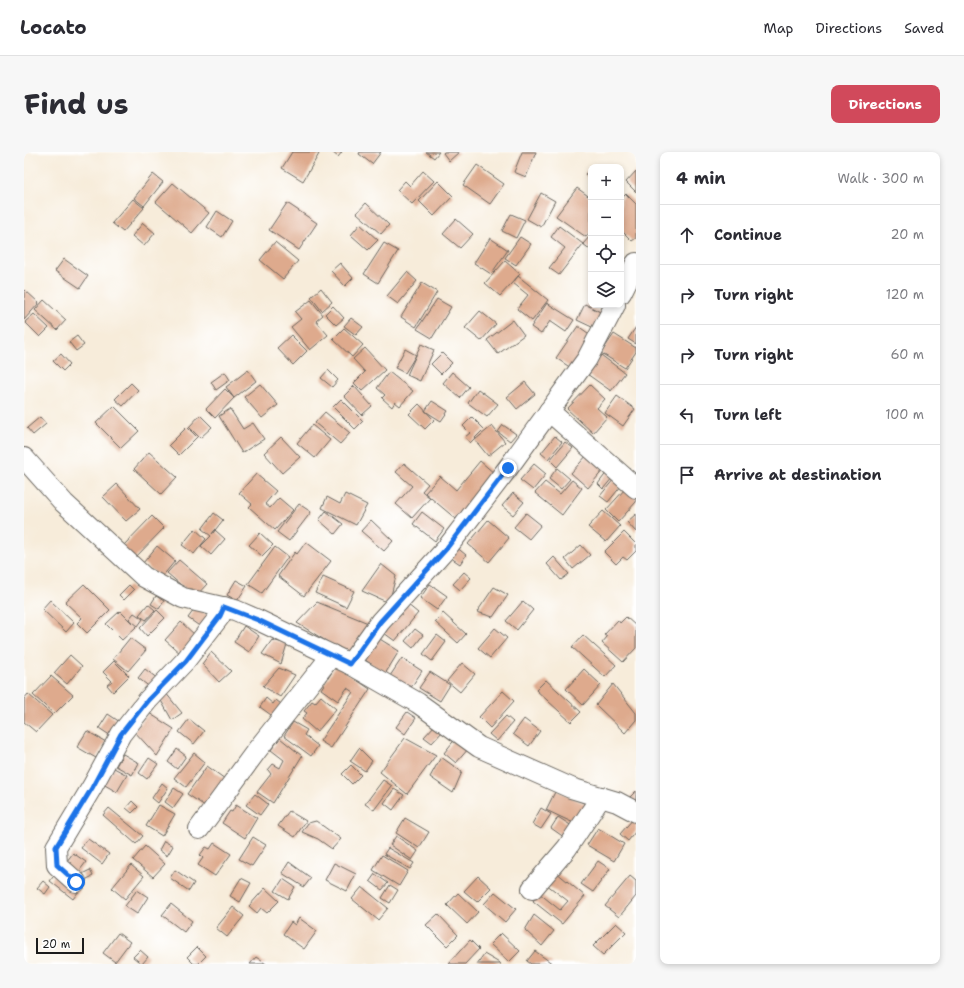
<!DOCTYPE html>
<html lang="en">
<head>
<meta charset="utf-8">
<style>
	body { margin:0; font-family:"Shantell Sans",sans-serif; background:#f7f7f7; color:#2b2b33 }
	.controls { position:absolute; right:12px; top:12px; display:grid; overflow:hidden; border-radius:8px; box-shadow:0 2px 6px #0003 }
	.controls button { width:36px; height:36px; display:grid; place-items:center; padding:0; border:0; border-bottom:1px solid #e1e1e2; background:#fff; color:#2b2b33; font:20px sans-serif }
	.scale { position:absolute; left:12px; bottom:10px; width:48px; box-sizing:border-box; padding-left:4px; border:2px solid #1c1c1c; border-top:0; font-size:11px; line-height:14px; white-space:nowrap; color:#1c1c1c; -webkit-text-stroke:3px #fff; paint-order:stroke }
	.stop { position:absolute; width:12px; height:12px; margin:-9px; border:3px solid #1a73e8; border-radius:50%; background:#fff }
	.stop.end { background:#1a73e8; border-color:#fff; box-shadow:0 1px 4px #0008 }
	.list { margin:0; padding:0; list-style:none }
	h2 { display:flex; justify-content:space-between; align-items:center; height:52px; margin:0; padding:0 16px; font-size:17px }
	h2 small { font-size:13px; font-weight:400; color:#7c7c81 }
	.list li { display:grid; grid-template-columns:26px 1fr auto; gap:12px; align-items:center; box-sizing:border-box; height:60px; padding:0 16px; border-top:1px solid #e1e1e2 }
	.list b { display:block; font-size:15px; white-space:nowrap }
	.list em { font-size:13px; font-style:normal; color:#7c7c81 }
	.icon { flex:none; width:22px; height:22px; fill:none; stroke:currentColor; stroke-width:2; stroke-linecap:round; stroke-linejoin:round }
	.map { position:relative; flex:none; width:612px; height:812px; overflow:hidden; border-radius:8px }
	header { display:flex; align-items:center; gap:24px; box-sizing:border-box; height:56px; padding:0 20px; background:#fff; border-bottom:1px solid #e1e1e2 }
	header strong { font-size:19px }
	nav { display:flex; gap:22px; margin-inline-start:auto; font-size:14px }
	.intro { display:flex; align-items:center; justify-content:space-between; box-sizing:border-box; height:96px; padding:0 24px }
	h1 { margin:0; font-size:28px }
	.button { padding:10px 18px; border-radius:8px; background:#d1495b; color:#fff; font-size:14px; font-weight:700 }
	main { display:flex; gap:24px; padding:0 24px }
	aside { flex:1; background:#fff; border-radius:8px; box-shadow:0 2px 6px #0003 }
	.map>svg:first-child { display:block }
	.building { fill:#deaa8d }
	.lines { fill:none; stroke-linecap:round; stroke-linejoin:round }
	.minor-casing { stroke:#69655e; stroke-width:22 }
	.minor { stroke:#fff; stroke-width:20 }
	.route { stroke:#1a73e8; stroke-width:5 }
</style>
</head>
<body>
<header>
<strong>Locato</strong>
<nav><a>Map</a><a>Directions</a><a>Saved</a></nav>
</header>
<div class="intro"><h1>Find us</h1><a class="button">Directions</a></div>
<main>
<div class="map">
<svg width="612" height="812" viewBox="0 0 612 812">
	<rect width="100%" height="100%" fill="#fff"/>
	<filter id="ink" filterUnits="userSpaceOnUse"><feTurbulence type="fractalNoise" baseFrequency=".025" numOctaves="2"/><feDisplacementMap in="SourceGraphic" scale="8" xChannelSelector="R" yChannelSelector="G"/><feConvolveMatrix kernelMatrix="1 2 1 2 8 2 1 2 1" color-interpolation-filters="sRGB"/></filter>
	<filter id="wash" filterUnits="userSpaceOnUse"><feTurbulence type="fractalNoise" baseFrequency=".012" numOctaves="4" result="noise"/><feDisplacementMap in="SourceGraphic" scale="16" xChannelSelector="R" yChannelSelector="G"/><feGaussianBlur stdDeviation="0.9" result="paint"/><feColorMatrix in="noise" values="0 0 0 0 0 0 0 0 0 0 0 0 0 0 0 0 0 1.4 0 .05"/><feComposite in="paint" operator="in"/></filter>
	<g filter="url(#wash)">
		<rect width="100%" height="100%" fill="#f7ecda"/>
		<g id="blocks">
			<!-- building -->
			<g class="building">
				<polygon points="268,0 292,0 295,2 279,29 258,16"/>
				<polygon points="308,0 318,0 314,5"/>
				<polygon points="336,0 357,0 348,12 335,2"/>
				<polygon points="402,0 415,0 410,6"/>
				<polygon points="420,0 435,0 425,9 419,1"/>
				<polygon points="498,0 512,0 502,25 490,20"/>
				<polygon points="453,13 480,32 466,52 439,33"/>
				<polygon points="567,17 567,29 561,22"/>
				<polygon points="399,19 410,29 388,52 373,38 381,29 386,34"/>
				<polygon points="612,19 612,40 602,30"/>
				<polygon points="129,22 139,30 120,54 110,46"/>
				<polygon points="414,29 429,44 410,64 395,49"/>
				<polygon points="149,31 185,61 168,81 132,50"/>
				<polygon points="553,36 567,46 567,78 562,85 532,64"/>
				<polygon points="517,41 531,49 517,75 503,67"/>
				<polygon points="602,42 612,52 612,86 608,89 597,78 597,47"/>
				<polygon points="109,47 120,56 99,80 88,71"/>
				<polygon points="263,51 293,71 275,98 245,78"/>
				<polygon points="342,51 365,73 357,82 333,61"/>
				<polygon points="193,59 208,69 198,85 183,75"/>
				<polygon points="487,62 501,68 492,86 478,79"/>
				<polygon points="432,67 449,82 436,96 419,82"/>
				<polygon points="119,71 131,81 120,94 108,84"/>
				<polygon points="336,72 354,88 344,98 327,83"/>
				<polygon points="535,74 559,92 535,123 525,116 541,96 527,85"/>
				<polygon points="566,84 567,84 567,98 559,92"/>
				<polygon points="496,85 507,92 492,113 481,106"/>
				<polygon points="466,86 484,98 467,122 450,111"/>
				<polygon points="251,90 274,109 259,127 236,108"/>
				<polygon points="360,91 374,99 354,131 340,122"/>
				<polygon points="40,107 64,124 56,136 31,119"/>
				<polygon points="481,109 496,122 476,144 461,131"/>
				<polygon points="316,111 329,126 321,134 307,119"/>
				<polygon points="383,120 393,129 374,152 363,144"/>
				<polygon points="494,124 524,148 508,169 493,157 504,143 489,131"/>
				<polygon points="398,131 413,140 392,175 377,165"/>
				<polygon points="297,136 308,150 298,159 287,145"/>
				<polygon points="1,138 15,151 0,168 0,139"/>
				<polygon points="413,147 427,155 408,186 393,177"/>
				<polygon points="20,148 42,168 33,178 11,158"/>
				<polygon points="287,148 299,163 292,169 304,183 286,198 267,175 277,167 271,160"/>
				<polygon points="523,151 550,168 542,180 526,169 517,182 507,175"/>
				<polygon points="561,152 578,161 570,176 553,168"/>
				<polygon points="309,154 320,166 312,173 301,162"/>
				<polygon points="456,159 472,172 457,189 441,176"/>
				<polygon points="10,162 25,176 16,185 1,170"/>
				<polygon points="327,166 339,175 332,183 320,174"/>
				<polygon points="489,168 500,183 474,202 463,188"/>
				<polygon points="554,174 571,186 550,218 532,206"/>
				<polygon points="612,175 612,192 604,187"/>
				<polygon points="320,176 339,193 328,205 309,187"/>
				<polygon points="590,182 612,196 612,200 601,216 577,201"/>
				<polygon points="267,183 283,199 269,213 253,196"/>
				<polygon points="53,184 60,193 52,199 45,190"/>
				<polygon points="397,192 410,198 396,229 383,223"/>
				<polygon points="341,196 361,218 338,239 330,231 341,220 329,207"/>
				<polygon points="381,197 392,203 381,221 371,216"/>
				<polygon points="418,201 428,211 417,222 407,212"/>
				<polygon points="37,202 46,212 39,219 29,209"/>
				<polygon points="577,203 601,221 587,239 563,222"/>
				<polygon points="224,218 232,229 210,246 202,235"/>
				<polygon points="304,218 314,228 308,235 297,226"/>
				<polygon points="201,220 206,228 192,238 187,230"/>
				<polygon points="365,220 389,239 376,254 371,250 368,255 358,246 361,243 353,236"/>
				<polygon points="428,220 445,235 436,246 419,231"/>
				<polygon points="501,230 511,242 493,257 483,245"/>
				<polygon points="107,231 114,238 99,254 91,247"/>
				<polygon points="236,232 254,253 238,266 220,245"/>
				<polygon points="566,233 581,247 573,256 583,265 569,281 543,257"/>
				<polygon points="330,234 348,254 338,263 320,244"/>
				<polygon points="201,237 210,246 191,266 182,257"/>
				<polygon points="454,237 474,252 463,265 444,251"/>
				<polygon points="593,244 611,257 599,274 581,261"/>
				<polygon points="317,247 339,269 331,277 309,255"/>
				<polygon points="408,249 424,259 417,269 401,259"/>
				<polygon points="395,252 410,268 401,277 385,262"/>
				<polygon points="90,254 115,279 97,296 72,271"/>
				<polygon points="206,257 219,277 229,271 240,287 218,301 195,264"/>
				<polygon points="301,260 326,281 316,292 291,271"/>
				<polygon points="176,263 188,275 176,286 165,275"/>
				<polygon points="16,265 22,272 9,283 3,276"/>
				<polygon points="448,265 460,277 446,291 441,285 446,281 439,274"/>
				<polygon points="288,273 306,288 291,306 273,291"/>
				<polygon points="479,273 492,282 486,289 474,280"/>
				<polygon points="468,274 481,290 464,304 451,288"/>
				<polygon points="163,275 173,285 155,303 145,293"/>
				<polygon points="531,284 538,290 524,307 517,301"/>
				<polygon points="257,285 276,305 258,321 240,301"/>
				<polygon points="541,290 549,296 533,315 526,308"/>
				<polygon points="125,300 153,325 137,342 110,317"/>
				<polygon points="564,302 580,317 564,336 547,321"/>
				<polygon points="456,309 471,322 432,367 401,341 416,324 432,338"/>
				<polygon points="380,311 404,332 398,339 406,346 388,366 372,352 388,334 372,320"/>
				<polygon points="510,312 522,322 509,338 496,328"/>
				<polygon points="533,316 546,327 537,337 525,327"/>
				<polygon points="583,320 589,325 579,337 574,332"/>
				<polygon points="232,322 252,339 241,352 246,356 255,346 269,358 251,378 225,355 228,352 215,341"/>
				<polygon points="590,327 598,333 584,350 576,344"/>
				<polygon points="548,328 558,336 538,363 511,341 521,330 536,342"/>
				<polygon points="93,332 116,357 102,369 79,345"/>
				<polygon points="602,336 612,345 612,350 594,370 582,358"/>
				<polygon points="489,341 500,350 489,363 478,354"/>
				<polygon points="321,342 343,353 332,373 298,356 303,345 316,352"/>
				<polygon points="275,352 287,360 265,389 253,380"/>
				<polygon points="302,359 319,372 311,382 295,368"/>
				<polygon points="579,359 596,374 582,390 564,375"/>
				<polygon points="398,360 420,377 411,389 389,372"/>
				<polygon points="190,361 199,368 188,382 191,378 201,387 187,403 177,394 187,384 178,377"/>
				<polygon points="502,361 517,373 505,387 490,375"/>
				<polygon points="612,362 612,380 603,370"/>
				<polygon points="128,364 140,376 109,408 97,396"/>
				<polygon points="347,368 369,389 360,399 337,379"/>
				<polygon points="464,368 485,386 465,410 444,392"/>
				<polygon points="171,377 182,387 170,402 158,393"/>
				<polygon points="600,380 612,392 612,399 603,408 599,405 592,412 580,400"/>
				<polygon points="236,381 249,393 238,404 225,393"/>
				<polygon points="282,390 307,409 280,444 254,424 271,400 273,402"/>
				<polygon points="557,393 566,403 549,417 541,407"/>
				<polygon points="133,394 151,409 137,426 119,411"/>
				<polygon points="431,394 442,403 436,412 424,404"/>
				<polygon points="251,395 264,405 238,441 224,432"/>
				<polygon points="530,405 545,422 537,428 523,412"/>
				<polygon points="155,408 183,432 171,445 143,421"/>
				<polygon points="357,412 372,424 365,451 338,439"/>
				<polygon points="440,420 447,426 436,438 429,432"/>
				<polygon points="299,425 330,439 322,455 291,441"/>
				<polygon points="212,428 223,434 213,449 203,443"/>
				<polygon points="60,432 86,458 63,481 53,471 58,466 41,450"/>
				<polygon points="406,432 423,444 413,458 396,446"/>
				<polygon points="105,433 110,438 100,448 95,443"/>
				<polygon points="470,435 484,443 469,465 453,460"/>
				<polygon points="132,444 140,449 135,457 127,452"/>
				<polygon points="26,448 50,471 42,480 18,457"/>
				<polygon points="499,449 509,458 493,478 482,469"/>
				<polygon points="293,450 349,473 323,502 273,471"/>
				<polygon points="124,452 131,458 122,468 115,463"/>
				<polygon points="383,452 394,461 371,489 360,481"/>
				<polygon points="172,455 188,467 181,478 164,466"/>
				<polygon points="133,458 141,466 123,484 116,476"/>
				<polygon points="96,459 112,475 98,488 82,472"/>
				<polygon points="110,461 119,467 114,474 105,467"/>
				<polygon points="419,461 442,482 434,491 411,470"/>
				<polygon points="602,465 612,474 612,496 599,510 578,491 583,485 580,483 594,468 596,471"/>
				<polygon points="157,470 172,484 157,502 141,488"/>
				<polygon points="220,474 235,484 225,500 210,490"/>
				<polygon points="471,476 483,486 466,506 454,496"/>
				<polygon points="391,477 399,483 389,496 381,489"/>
				<polygon points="413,483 422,490 408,509 399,502"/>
				<polygon points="559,483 592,513 581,525 548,495"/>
				<polygon points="351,484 375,499 361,522 340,507"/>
				<polygon points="106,486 122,498 104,519 89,507"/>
				<polygon points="248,488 263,492 257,512 238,502"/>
				<polygon points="187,500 207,519 195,530 178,512"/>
				<polygon points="46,503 58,514 43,532 30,521"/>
				<polygon points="378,506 398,519 386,537 366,524"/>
				<polygon points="90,509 105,524 89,540 83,533 88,529 79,520"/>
				<polygon points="438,511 451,522 436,540 423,529"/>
				<polygon points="312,514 346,537 307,596 296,589 329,540 323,536 314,549 297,537"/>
				<polygon points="255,516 271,523 256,545 239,534"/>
				<polygon points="121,517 134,527 127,536 114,526"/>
				<polygon points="560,517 577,533 559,553 542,537"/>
				<polygon points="406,520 426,533 416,549 395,536"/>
				<polygon points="27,524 49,543 30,562 9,543"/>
				<polygon points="522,528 557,560 547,570 512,538"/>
				<polygon points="589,532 612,561 612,568 601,581 572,553"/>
				<polygon points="479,539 490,549 466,576 455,565"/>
				<polygon points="141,540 158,561 148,568 135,545"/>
				<polygon points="4,542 28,563 12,580 0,570 0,547"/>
				<polygon points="297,544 312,557 293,580 278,567 283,561 280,559 288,549 291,551"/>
				<polygon points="242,546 249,552 252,548 262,556 254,568 236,555"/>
				<polygon points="383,560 392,566 381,582 372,575"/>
				<polygon points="125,561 150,577 133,604 110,579"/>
				<polygon points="84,562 96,570 87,584 75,576"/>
				<polygon points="482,564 489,570 473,589 465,582"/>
				<polygon points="165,567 180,579 170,592 155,580"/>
				<polygon points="500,567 516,579 505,594 489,582"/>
				<polygon points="269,570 283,578 280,583 294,594 287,604 260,584"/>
				<polygon points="411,573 419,579 408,591 400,585"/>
				<polygon points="63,579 82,590 72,606 53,595"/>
				<polygon points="256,586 278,604 249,651 233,640 247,622 244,618 249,612 256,616 260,608 247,598"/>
				<polygon points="381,586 412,603 383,642 356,620"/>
				<polygon points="432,586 445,596 432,611 420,601"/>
				<polygon points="335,596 348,609 341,619 326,609"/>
				<polygon points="153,597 162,604 153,617 144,610"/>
				<polygon points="170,601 181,610 162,635 150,626"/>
				<polygon points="99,602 115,611 108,623 92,614"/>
				<polygon points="417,605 438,620 429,641 406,625"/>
				<polygon points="125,606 134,612 123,627 115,621"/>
				<polygon points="327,613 337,623 328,632 318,622"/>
				<polygon points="183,614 201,627 181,654 163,642"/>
				<polygon points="90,616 103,623 93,640 79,632"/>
				<polygon points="359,628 368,634 350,658 341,652"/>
				<polygon points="138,631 144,636 134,651 128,646"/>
				<polygon points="150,636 159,642 149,656 141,650"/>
				<polygon points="370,637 380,643 369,658 360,651"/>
				<polygon points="532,638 566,654 556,674 522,658"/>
				<polygon points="612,639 612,651 606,645"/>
				<polygon points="231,642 244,652 236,663 222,653"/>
				<polygon points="108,649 114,655 108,661 102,656"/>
				<polygon points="135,653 151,662 138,684 122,674"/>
				<polygon points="212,653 233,666 221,686 198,671 206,659 208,660"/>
				<polygon points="85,656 119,684 112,692 79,663"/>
				<polygon points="517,656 527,662 517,677 508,672"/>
				<polygon points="265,659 282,669 271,685 254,674"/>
				<polygon points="534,665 551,676 544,688 527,676"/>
				<polygon points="381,666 405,680 395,696 372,681"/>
				<polygon points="610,666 612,667 612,679 604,689 596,682"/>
				<polygon points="292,669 317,687 308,697 294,687 278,680 284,671"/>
				<polygon points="574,676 600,692 590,709 563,693"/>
				<polygon points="372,684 394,699 388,708 366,693"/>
				<polygon points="229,685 242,693 228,714 215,707"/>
				<polygon points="64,687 85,702 78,712 57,696"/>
				<polygon points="140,689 149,694 143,704 135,698"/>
				<polygon points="190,691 207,702 191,724 174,713 179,706 176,703 182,695 186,697"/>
				<polygon points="121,694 141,712 129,725 109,708"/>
				<polygon points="364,696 390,711 386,717 360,702"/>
				<polygon points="49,701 62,710 53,722 40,713"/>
				<polygon points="358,703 384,719 375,734 349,718"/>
				<polygon points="574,709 586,717 569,740 557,732"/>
				<polygon points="265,710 287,726 280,735 258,721"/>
				<polygon points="310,711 332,722 323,739 301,728"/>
				<polygon points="107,713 120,724 101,747 88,736"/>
				<polygon points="66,718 69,724 61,728 58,722"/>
				<polygon points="151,718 170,731 165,739 146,726"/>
				<polygon points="532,720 561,744 538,772 509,749 515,741 536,758 544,749 522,732"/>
				<polygon points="32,721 55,739 49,747 26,729"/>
				<polygon points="351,722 364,731 358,738 346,729"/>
				<polygon points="454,724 467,736 453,750 440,739"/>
				<polygon points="606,724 612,729 612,744 595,765 581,754"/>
				<polygon points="217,726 227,731 216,750 206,744"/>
				<polygon points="259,727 271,735 264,747 251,739"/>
				<polygon points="19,729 26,735 21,742 13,736"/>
				<polygon points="366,733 374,738 366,751 358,746"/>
				<polygon points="338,735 364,756 354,768 328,747"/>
				<polygon points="241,736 255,749 243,761 237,756 233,761 225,754"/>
				<polygon points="113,738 124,745 113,762 101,754"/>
				<polygon points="471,740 492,757 481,770 460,752"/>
				<polygon points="434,741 454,760 443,772 423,753"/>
				<polygon points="147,752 168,769 160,780 138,763"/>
				<polygon points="209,755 220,764 203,785 192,776"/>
				<polygon points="414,762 434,783 423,794 402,773"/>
				<polygon points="510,763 530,779 518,794 501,778"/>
				<polygon points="275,766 293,779 280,797 259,782 267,770 271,773"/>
				<polygon points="592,771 602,780 579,803 569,794"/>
				<polygon points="94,781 106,790 91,810 79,801"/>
				<polygon points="477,781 496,799 485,810 466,792"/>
				<polygon points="446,788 455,797 441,812 426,812 425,811"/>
				<polygon points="173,795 182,804 174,812 170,812 163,805"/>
				<polygon points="116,798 124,805 118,812 109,805"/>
				<polygon points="511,799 529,812 507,812 503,809"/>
				<polygon points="460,802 477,812 453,812"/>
				<polygon points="232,805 242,812 226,812"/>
			</g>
		</g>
	</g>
	<g filter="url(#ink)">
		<use href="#blocks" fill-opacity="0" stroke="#69655e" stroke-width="1"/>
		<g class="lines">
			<!-- minor casing -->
			<g class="minor-casing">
				<g id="minor">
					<polyline points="597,141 612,111"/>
					<polyline points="525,259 612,336"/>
					<polyline points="0,306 40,351 120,425 159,446 211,458 234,468 326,512 394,551 455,595 547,636 593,650 612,660"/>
					<polyline points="326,512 356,470 422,397 484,316 563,207 591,153"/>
					<polyline points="175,677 233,598 308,503"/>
					<polyline points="52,730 33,713 32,695 68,635 97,582 124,548 161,509 196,464 200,455"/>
					<polyline points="508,737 543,696 577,645"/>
				</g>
			</g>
			<!-- minor -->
			<use href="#minor" class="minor"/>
		</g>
	</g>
	<g class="lines" filter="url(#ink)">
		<!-- route -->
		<polyline class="route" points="52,730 33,713 32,695 68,636 97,582 124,548 162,509 196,464 200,455 234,468 326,512 356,470 422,397 484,316"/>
	</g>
</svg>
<div class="controls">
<button>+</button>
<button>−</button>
<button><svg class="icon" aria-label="locate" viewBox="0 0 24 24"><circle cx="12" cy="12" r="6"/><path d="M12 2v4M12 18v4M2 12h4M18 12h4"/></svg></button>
<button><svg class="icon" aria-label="layers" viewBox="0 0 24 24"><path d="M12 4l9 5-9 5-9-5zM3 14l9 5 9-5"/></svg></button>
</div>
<div class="scale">20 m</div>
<div class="stop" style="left:52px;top:730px"></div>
<div class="stop end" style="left:484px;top:316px"></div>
</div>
<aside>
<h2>4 min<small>Walk · 300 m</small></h2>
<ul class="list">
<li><svg class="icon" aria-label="ahead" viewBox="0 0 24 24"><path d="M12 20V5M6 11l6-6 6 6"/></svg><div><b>Continue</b></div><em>20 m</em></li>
<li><svg class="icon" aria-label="right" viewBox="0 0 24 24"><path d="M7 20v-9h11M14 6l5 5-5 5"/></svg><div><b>Turn right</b></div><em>120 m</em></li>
<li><svg class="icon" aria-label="right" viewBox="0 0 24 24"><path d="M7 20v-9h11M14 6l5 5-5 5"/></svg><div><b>Turn right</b></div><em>60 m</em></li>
<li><svg class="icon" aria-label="left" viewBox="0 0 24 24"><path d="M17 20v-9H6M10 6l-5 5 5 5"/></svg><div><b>Turn left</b></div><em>100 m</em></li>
<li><svg class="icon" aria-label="arrive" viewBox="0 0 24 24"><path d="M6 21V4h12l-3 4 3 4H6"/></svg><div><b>Arrive at destination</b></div></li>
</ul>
</aside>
</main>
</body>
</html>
